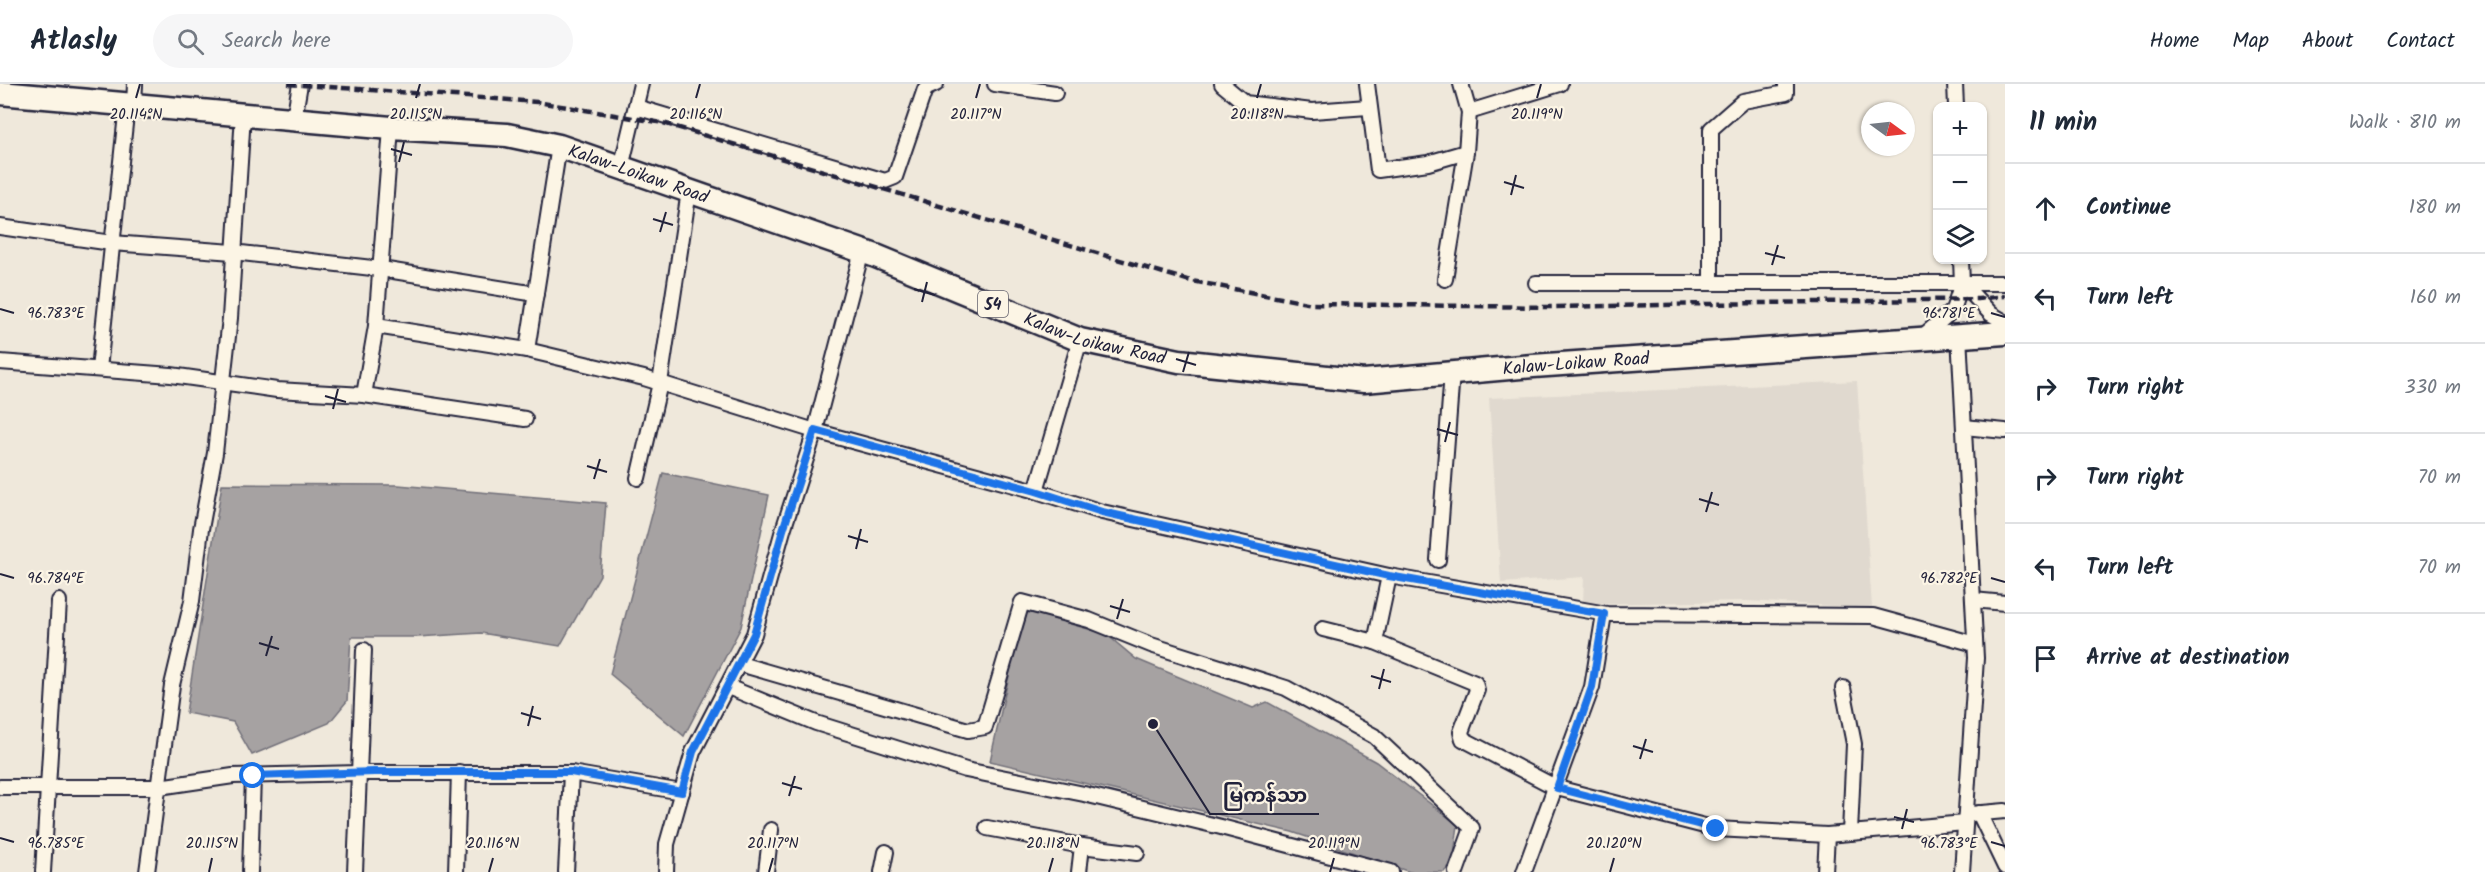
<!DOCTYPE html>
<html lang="en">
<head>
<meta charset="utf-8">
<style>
	body { margin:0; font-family:Kalam,"Noto Sans Myanmar",sans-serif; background:#f6f6f7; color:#1f2937 }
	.controls { position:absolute; right:18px; top:18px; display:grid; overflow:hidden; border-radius:12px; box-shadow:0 2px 4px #0004 }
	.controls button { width:54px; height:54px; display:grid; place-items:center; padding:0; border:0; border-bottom:2px solid #e0e1e3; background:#fff; color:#1f2937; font:30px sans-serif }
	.compass { position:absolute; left:1861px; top:18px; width:54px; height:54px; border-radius:50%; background:#fff; box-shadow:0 2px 4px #0004; rotate:105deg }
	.stop { position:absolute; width:18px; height:18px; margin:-14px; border:4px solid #1a73e8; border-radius:50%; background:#fff }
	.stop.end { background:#1a73e8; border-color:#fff; box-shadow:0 2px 6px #0008 }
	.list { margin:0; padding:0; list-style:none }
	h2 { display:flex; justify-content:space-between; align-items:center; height:78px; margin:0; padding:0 24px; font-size:26px }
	h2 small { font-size:20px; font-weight:400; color:#747a83 }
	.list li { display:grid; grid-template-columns:39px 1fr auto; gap:18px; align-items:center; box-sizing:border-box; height:90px; padding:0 24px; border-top:2px solid #e0e1e3 }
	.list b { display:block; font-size:22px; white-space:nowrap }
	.list em { font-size:20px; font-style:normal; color:#747a83 }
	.icon { flex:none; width:33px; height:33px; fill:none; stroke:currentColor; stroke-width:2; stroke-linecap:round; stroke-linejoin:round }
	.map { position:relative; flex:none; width:2005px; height:788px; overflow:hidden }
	header { display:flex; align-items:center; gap:36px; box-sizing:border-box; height:84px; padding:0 30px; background:#fff; border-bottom:2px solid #e0e1e3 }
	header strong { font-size:28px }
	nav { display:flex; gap:33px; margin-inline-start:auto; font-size:21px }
	.search { width:420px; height:54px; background:#f6f6f7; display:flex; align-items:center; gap:15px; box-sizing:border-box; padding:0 21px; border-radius:33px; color:#747a83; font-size:22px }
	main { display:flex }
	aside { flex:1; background:#fff }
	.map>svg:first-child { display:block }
	.built { fill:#e0d9cf }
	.water { fill:#a6a2a2; stroke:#716f79; stroke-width:1.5 }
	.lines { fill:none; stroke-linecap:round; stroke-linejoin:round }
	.minor-casing { stroke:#22223b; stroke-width:18 }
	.primary-casing { stroke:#22223b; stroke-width:27 }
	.minor { stroke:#fcf5e5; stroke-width:14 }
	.primary { stroke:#fcf5e5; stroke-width:22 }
	.rail { stroke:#22223b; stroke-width:4.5; stroke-dasharray:9 4.5; stroke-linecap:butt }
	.route { stroke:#1a73e8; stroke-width:8 }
	.ticks { fill:none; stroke:#22223b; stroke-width:2 }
	.labels { text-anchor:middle; stroke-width:4.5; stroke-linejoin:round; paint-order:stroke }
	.shield { fill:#fcf5e5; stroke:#63616e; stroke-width:1.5 }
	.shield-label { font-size:16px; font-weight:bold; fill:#22223b }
	.street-label { font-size:18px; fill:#22223b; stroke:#fcf5e5 }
	.ticks-label { font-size:15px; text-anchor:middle; fill:#22223b; stroke:#fcf5e5; stroke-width:4.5; stroke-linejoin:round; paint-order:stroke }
	.leader { fill:none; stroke:#22223b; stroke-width:2 }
	.callout-dot { fill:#22223b; stroke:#fcf5e5; stroke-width:2 }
	.callout-label { font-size:20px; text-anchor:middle; font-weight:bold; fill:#22223b; stroke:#fcf5e5; stroke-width:4.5; stroke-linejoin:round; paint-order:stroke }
</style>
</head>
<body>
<header>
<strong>Atlasly</strong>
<div class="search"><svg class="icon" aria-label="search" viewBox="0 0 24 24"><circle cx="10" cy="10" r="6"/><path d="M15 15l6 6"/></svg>Search here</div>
<nav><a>Home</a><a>Map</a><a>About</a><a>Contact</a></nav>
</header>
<main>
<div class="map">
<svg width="2005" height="788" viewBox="0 0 2005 788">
	<rect width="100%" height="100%" fill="#efe8db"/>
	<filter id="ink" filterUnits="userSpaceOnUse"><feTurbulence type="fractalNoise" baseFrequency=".0167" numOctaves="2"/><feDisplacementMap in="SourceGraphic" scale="12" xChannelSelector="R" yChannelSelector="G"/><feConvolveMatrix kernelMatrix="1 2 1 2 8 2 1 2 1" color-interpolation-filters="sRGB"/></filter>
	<g filter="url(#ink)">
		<!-- built -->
		<polygon class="built" points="1857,297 1872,524 1746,517 1583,520 1584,493 1501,499 1489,314"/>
		<!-- water -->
		<g class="water">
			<polygon points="663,389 769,411 741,543 684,652 610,590"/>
			<polygon points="222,400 398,401 606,419 600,491 560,562 481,549 417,553 351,553 347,617 329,639 252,671 233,638 186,629"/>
			<polygon points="1035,523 1053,535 1106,550 1136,575 1253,624 1267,618 1376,678 1458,741 1453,778 1444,788 1410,788 1292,748 990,677 1024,524"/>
		</g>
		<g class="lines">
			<!-- minor casing -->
			<g class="minor-casing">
				<g id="minor">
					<polyline points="995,0 1055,9"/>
					<polyline points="1222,0 1245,19 1312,27 1368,23"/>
					<polyline points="1367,0 1378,86 1428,79 1466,68"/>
					<polyline points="1955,0 1956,22"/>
					<polyline points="134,21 135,0"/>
					<polyline points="636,23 885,97 895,93 925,5 936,0"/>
					<polyline points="1469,28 1560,0"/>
					<polyline points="294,35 300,0"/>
					<polyline points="621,84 641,0"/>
					<polyline points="0,143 112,159 233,168 381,185 536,210"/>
					<polyline points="1961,176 1962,199 1991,230 2005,238"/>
					<polyline points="1445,195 1466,68 1469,28 1461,0"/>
					<polyline points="1536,199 1962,199 1953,226 1922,253"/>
					<polyline points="1711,199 1711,45 1743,17 1786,9 1786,0"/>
					<polyline points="1962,199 2005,199"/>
					<polyline points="376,242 527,266 644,294 815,347 1036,407 1102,428 1389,492 1607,530 1873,532 1975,560"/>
					<polyline points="1959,251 1976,574 1962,788"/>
					<polyline points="527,266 559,62"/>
					<polyline points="0,278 171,291 277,306 364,311 525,335"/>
					<polyline points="99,285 127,21"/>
					<polyline points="364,311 376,242 391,44"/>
					<polyline points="1964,343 2005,347"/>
					<polyline points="638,394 660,299 689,107"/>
					<polyline points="1036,407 1080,256"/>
					<polyline points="1438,476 1452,288"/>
					<polyline points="1389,492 1375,558 1475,599 1477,606 1461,648 1463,655 1557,704 1716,745 1827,751 1965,739"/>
					<polyline points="1973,516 2005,519"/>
					<polyline points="1323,545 1375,558"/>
					<polyline points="740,580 968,646 985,643 1022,518 1089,536 1151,561 1286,604 1374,652 1472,744 1456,788"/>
					<polyline points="728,603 816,639 966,686 1084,710 1221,743 1391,788"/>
					<polyline points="1843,604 1854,660 1850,749"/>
					<polyline points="0,703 159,703 233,692 359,689 571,689 682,708"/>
					<polyline points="1979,729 2005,783"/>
					<polyline points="1971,730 2005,727"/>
					<polyline points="987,744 1082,762 1079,788"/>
					<polyline points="1082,762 1137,769"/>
					<polyline points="43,788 59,517"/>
					<polyline points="147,788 172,601 192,517 201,445 215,369 230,234 243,31"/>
					<polyline points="250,788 253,692"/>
					<polyline points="355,788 364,566"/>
					<polyline points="456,788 459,688"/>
					<polyline points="566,788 571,689"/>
					<polyline points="666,788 667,760 693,668 754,550 783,446 815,347 862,167"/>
					<polyline points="766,788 771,746"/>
					<polyline points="882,788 886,768"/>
					<polyline points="1524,788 1592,603 1604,530"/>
					<polyline points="1825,788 1827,751"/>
				</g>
			</g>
			<!-- primary casing -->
			<g class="primary-casing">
				<g id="primary">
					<path id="s1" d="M0,9L391,44L507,51L559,62L876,172L1080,256L1179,277L1364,297L1533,282L2005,249"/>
				</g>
			</g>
			<!-- minor -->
			<use href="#minor" class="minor"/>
			<!-- primary -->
			<use href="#primary" class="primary"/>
			<!-- rail -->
			<polyline class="rail" points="288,0 537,18 663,39 1187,196 1312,220 1551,223 1978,215 2005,212"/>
		</g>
	</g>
	<g class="lines" filter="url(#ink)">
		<!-- route -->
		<polyline class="route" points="253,692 374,688 571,688 682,708 693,668 754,550 783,446 815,346 1036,407 1102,428 1389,492 1604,530 1592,603 1557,704 1716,745"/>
	</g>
	<!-- ticks -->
	<path class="ticks" d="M136,14L140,0M416,14L420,0M696,14L700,0M976,14L980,0M1257,14L1261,0M1537,14L1541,0M391,65L412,71M399,78L404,58M1504,98L1524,104M1511,111L1516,91M653,135L673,141M660,148L666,128M1765,169L1785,174M1772,181L1778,161M914,205L935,211M922,218L927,198M0,225L14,229M1991,229L2005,233M1176,275L1196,281M1183,288L1189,268M325,312L346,318M333,325L338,305M1437,345L1458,351M1445,358L1450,338M587,382L607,388M594,395L600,375M1699,415L1719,421M1706,428L1712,408M848,452L868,458M856,465L861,445M0,490L14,494M1991,494L2005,498M1110,522L1130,528M1117,535L1123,515M259,559L279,565M266,572L272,552M1371,592L1391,598M1379,605L1384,585M521,629L541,635M528,642L533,622M1633,662L1653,668M1640,675L1646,655M782,699L802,705M789,712L795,692M1894,733L1914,738M1902,745L1907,725M0,754L14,758M1991,758L2005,762M209,788L212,774M489,788L493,774M769,788L773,774M1049,788L1053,774M1330,788L1334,774M1610,788L1614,774"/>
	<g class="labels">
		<!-- shield labels -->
		<rect class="shield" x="978" y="207" width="30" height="26" rx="4.5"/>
		<g class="shield-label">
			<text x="993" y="226">54</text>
		</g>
		<!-- street labels -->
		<g class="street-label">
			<text dy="6" stroke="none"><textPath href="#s1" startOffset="646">Kalaw-Loikaw Road</textPath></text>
			<text dy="6" stroke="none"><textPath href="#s1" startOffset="1132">Kalaw-Loikaw Road</textPath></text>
			<text dy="6" stroke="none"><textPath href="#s1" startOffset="1618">Kalaw-Loikaw Road</textPath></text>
		</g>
	</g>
	<g class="ticks-label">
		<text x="136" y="35">20.114°N</text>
		<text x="416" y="35">20.115°N</text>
		<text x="696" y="35">20.116°N</text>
		<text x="976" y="35">20.117°N</text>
		<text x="1257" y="35">20.118°N</text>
		<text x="1537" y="35">20.119°N</text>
		<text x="56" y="234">96.783°E</text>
		<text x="1949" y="234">96.781°E</text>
		<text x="56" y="499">96.784°E</text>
		<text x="1949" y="499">96.782°E</text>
		<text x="56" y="764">96.785°E</text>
		<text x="1949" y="764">96.783°E</text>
		<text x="212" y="764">20.115°N</text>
		<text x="493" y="764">20.116°N</text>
		<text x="773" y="764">20.117°N</text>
		<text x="1053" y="764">20.118°N</text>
		<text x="1334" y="764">20.119°N</text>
		<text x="1614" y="764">20.120°N</text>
	</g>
	<!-- callouts -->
	<path class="leader" d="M1153 640L1210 730H1319"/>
	<circle class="callout-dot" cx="1153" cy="640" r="6"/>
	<g class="callout-label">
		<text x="1265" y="718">မြကန်သာ</text>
	</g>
</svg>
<div class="controls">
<button>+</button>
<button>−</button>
<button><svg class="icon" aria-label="layers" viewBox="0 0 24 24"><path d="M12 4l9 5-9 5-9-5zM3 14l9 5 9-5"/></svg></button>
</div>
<svg class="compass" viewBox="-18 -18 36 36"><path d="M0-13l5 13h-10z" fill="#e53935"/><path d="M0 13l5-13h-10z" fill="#747a83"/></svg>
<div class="stop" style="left:253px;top:692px"></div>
<div class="stop end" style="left:1716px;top:745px"></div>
</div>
<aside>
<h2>11 min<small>Walk · 810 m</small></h2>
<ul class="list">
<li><svg class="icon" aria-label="ahead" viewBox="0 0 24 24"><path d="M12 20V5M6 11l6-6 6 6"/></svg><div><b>Continue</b></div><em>180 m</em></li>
<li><svg class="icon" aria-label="left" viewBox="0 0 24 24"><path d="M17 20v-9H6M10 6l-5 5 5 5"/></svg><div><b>Turn left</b></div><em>160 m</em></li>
<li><svg class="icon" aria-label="right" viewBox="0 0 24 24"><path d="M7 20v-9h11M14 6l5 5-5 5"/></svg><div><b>Turn right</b></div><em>330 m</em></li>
<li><svg class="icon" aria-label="right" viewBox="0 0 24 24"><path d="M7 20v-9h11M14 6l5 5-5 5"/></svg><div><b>Turn right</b></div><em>70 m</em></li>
<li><svg class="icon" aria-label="left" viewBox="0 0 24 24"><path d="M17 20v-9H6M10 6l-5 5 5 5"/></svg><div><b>Turn left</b></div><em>70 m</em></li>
<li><svg class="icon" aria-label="arrive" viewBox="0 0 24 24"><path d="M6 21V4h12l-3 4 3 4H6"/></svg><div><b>Arrive at destination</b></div></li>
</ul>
</aside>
</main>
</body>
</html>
